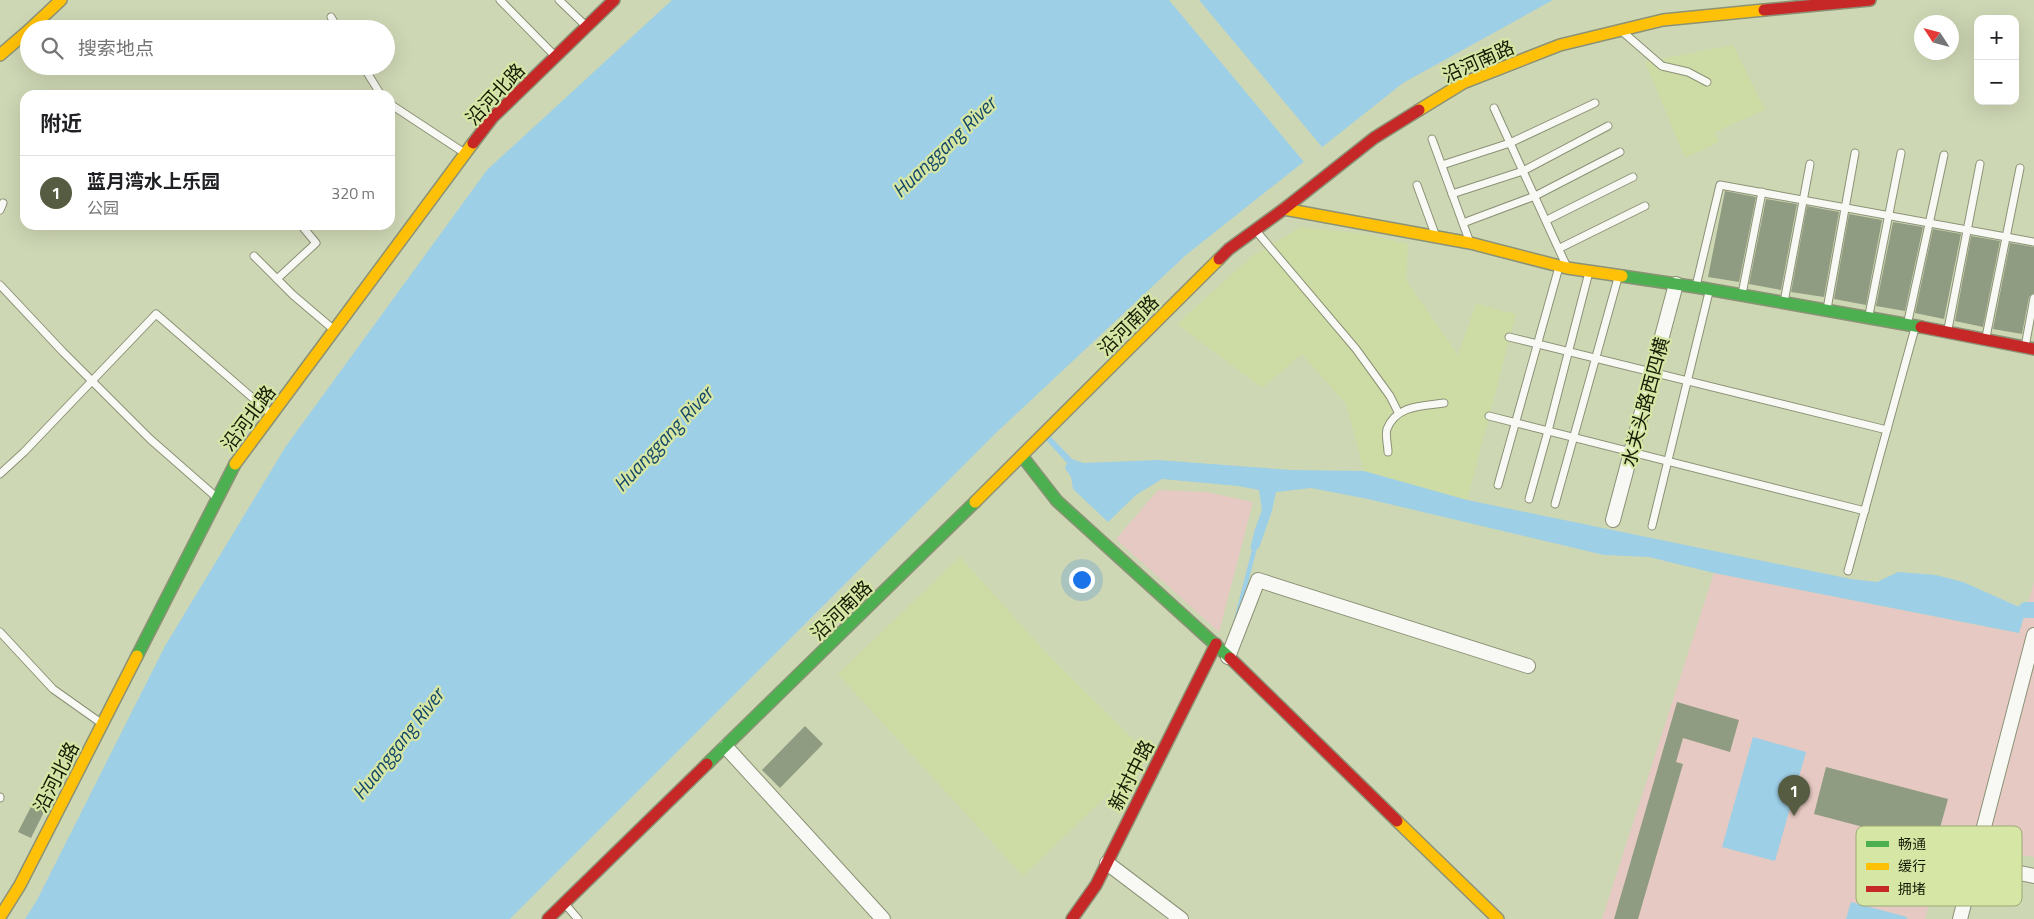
<!DOCTYPE html>
<html lang="zh">
<head>
<meta charset="utf-8">
<style>
	body { margin:0; font-family:"Titillium Web","Noto Sans SC",sans-serif; background:#f6f6f6; color:#202124 }
	.controls { position:absolute; right:15px; top:15px; display:grid; overflow:hidden; border-radius:10px; box-shadow:0 5px 20px #0002 }
	.controls button { width:45px; height:45px; display:grid; place-items:center; padding:0; border:0; border-bottom:1px solid #e0e0e0; background:#fff; color:#202124; font:25px sans-serif }
	.compass { position:absolute; left:1914px; top:15px; width:45px; height:45px; border-radius:50%; background:#fff; box-shadow:0 5px 20px #0002; rotate:306deg }
	.you { position:absolute; left:1081px; top:579px; width:18px; height:18px; margin:-12px; border:4px solid #fff; border-radius:50%; background:#1a73e8; box-shadow:0 0 0 8px #1a73e833 }
	.badge { display:grid; place-items:center; width:32px; height:32px; border-radius:50%; background:#565c41; color:#fff; font-size:16px; font-weight:700 }
	.pin { position:absolute; translate:-50% -41px; filter:drop-shadow(0 1px 2px #0008) }
	.pin::after { content:''; position:absolute; top:26px; width:18px; height:15px; background:inherit; clip-path:polygon(0 0,100% 0,50% 100%) }
	.list { margin:0; padding:0; list-style:none }
	h2 { display:flex; justify-content:space-between; align-items:center; height:65px; margin:0; padding:0 20px; font-size:21px }
	h2 small { font-size:16px; font-weight:400; color:#757577 }
	.list li { display:grid; grid-template-columns:32px 1fr auto; gap:15px; align-items:center; box-sizing:border-box; height:75px; padding:0 20px; border-top:1px solid #e0e0e0 }
	.list b { display:block; font-size:19px; white-space:nowrap }
	.list p { margin:0; font-size:16px; white-space:nowrap; color:#757577 }
	.list em { font-size:16px; font-style:normal; color:#757577 }
	.icon { flex:none; width:28px; height:28px; fill:none; stroke:currentColor; stroke-width:2; stroke-linecap:round; stroke-linejoin:round }
	.map { position:relative; flex:none; width:2034px; height:919px; overflow:hidden }
	.search { position:absolute; background:#fff; box-shadow:0 5px 20px #0002; left:20px; top:20px; width:375px; height:55px; display:flex; align-items:center; gap:12px; box-sizing:border-box; padding:0 18px; border-radius:28px; color:#757577; font-size:19px }
	.panel { position:absolute; background:#fff; box-shadow:0 5px 20px #0002; left:20px; top:90px; width:375px; height:140px; border-radius:15px }
	.map>svg:first-child { display:block }
	.built { fill:#cddba4 }
	.green { fill:#e5c9c2 }
	.water { fill:#9dcfe6 }
	.pier { fill:#ced7b4 }
	.lines { fill:none; stroke-linecap:round; stroke-linejoin:round }
	.stream { stroke:#9dcfe6; stroke-width:4.5 }
	.canal { stroke:#9dcfe6; stroke-width:16 }
	.building { fill:#909c82 }
	.lane-casing { stroke:#8b9276; stroke-width:9 }
	.street-casing { stroke:#8b9276; stroke-width:16 }
	.fast-casing { stroke:#8b9276; stroke-width:14 }
	.slow-casing { stroke:#8b9276; stroke-width:14 }
	.jam-casing { stroke:#8b9276; stroke-width:14 }
	.lane { stroke:#f8f9f4; stroke-width:7 }
	.street { stroke:#f8f9f4; stroke-width:14 }
	.fast { stroke:#4caf50; stroke-width:11 }
	.slow { stroke:#ffc107; stroke-width:11 }
	.jam { stroke:#c62828; stroke-width:11 }
	.labels { text-anchor:middle; stroke-width:4.5; stroke-linejoin:round; paint-order:stroke }
	.street-label { font-size:19px; fill:#151a03; stroke:#d5e6a5 }
	.water-label { font-size:20px; font-style:italic; fill:#154868; stroke:#d5e6a5 }
	.key { fill:#d5e6a5; stroke:#9ba974; stroke-width:1 }
	.key-label { font-size:14px; fill:#151a03 }
</style>
</head>
<body>
<div class="map">
<svg width="2034" height="919" viewBox="0 0 2034 919">
	<rect width="100%" height="100%" fill="#ced7b4"/>
	<!-- built -->
	<g class="built">
		<polygon points="1733,45 1765,110 1715,132 1719,142 1685,158 1645,62"/>
		<polygon points="1301,227 1366,234 1408,244 1406,280 1458,355 1476,304 1516,314 1467,500 1364,471 1346,404 1302,354 1262,388 1177,324 1251,257"/>
		<polygon points="960,557 1051,658 1149,755 1023,876 838,674"/>
	</g>
	<!-- green -->
	<g class="green">
		<polygon points="1158,490 1206,492 1253,502 1219,632 1116,539"/>
		<polygon points="1714,573 2019,633 2034,582 2034,857 1947,843 1925,919 1602,919"/>
	</g>
	<!-- water -->
	<g class="water">
		<polygon points="672,0 1553,0 1403,83 1186,255 998,431 510,919 25,919 37,900 165,646 286,446 487,170"/>
		<polygon points="1050,436 1072,459 1083,463 1158,460 1291,470 1364,471 1467,500 1851,579 1877,582 1898,572 1936,575 1963,582 2026,610 2019,633 1714,573 1649,557 1604,555 1368,499 1311,488 1276,492 1272,511 1259,548 1250,549 1255,529 1262,510 1259,490 1238,486 1162,479 1136,495 1108,522 1073,489 1071,477 1065,468 1067,463 1046,440"/>
		<polygon points="1753,737 1806,752 1775,861 1722,847"/>
		<polygon points="1851,902 1907,917 1907,919 1846,919"/>
	</g>
	<!-- pier -->
	<polygon class="pier" points="1169,0 1199,0 1322,147 1304,162"/>
	<g class="lines">
		<!-- stream -->
		<polyline class="stream" points="1236,621 1256,543"/>
		<!-- canal -->
		<polyline class="canal" points="2026,610 2034,610"/>
	</g>
	<!-- building -->
	<g class="building">
		<polygon points="1725,191 1756,197 1739,282 1708,277"/>
		<polygon points="1766,199 1797,204 1781,290 1749,284"/>
		<polygon points="1807,206 1839,212 1824,297 1791,292"/>
		<polygon points="1849,214 1882,220 1866,305 1834,299"/>
		<polygon points="1893,222 1923,227 1905,311 1876,306"/>
		<polygon points="1933,229 1961,234 1944,319 1915,313"/>
		<polygon points="1971,236 2000,241 1983,327 1955,321"/>
		<polygon points="2010,243 2034,247 2034,293 2029,297 2022,334 1993,329"/>
		<polygon points="1677,702 1739,720 1730,752 1683,738 1676,762 1683,764 1638,919 1614,919"/>
		<polygon points="805,726 823,744 780,788 762,770"/>
		<polygon points="1826,767 1948,799 1935,846 1814,814"/>
		<polygon points="38,793 50,800 31,838 18,832"/>
	</g>
	<g class="lines">
		<!-- lane casing -->
		<g class="lane-casing">
			<g id="lane">
				<polyline points="500,0 555,56"/>
				<polyline points="559,0 586,26"/>
				<polyline points="331,17 338,29"/>
				<polyline points="1624,33 1662,66 1688,72 1707,82"/>
				<polyline points="363,66 381,95"/>
				<polyline points="390,104 463,152"/>
				<polyline points="1494,108 1566,265"/>
				<polyline points="1432,139 1469,240"/>
				<polyline points="1442,165 1510,143 1595,103"/>
				<polyline points="1417,185 1435,234"/>
				<polyline points="1452,194 1523,171 1608,126"/>
				<polyline points="0,210 3,203"/>
				<polyline points="1547,220 1633,177"/>
				<polyline points="1463,223 1535,196 1620,152"/>
				<polyline points="1257,232 1356,349 1390,396 1398,412"/>
				<polyline points="1560,248 1645,206"/>
				<polyline points="254,256 293,295 333,329"/>
				<polyline points="277,279 316,243 301,225"/>
				<polyline points="0,285 63,352 150,439 215,496"/>
				<polyline points="1696,286 1720,185 2034,242"/>
				<polyline points="1742,294 1762,192"/>
				<polyline points="1784,302 1810,164"/>
				<polyline points="1827,309 1855,153"/>
				<polyline points="1869,315 1901,153"/>
				<polyline points="1908,321 1944,155"/>
				<polyline points="1948,329 1980,164"/>
				<polyline points="1509,337 1887,430"/>
				<polyline points="1986,337 2020,168"/>
				<polyline points="2025,347 2034,298"/>
				<polyline points="1489,416 1865,511"/>
				<path d="M1388,452C1388,446 1385,435 1387,429C1396,405 1423,406 1444,403"/>
				<polyline points="0,474 24,452 156,314 270,413"/>
				<polyline points="1498,485 1559,267"/>
				<polyline points="1529,499 1548,431 1589,272"/>
				<polyline points="1555,504 1618,278"/>
				<polyline points="1652,526 1709,292"/>
				<polyline points="1848,571 1915,328"/>
				<polyline points="0,632 53,689 101,723"/>
				<polyline points="0,798 0,797"/>
				<polyline points="565,904 578,919"/>
			</g>
		</g>
		<!-- street casing -->
		<g class="street-casing">
			<g id="street">
				<polyline points="1613,520 1676,284"/>
				<polyline points="1228,657 1258,580 1528,666"/>
				<polyline points="726,747 883,919"/>
				<polyline points="1107,863 1181,919"/>
				<polyline points="1975,864 2034,876"/>
				<polyline points="1960,919 2034,635"/>
			</g>
		</g>
		<!-- fast casing -->
		<g class="fast-casing">
			<g id="fast">
				<polyline points="1622,276 1696,287 1921,327"/>
				<polyline points="1022,456 1057,501 1230,658"/>
				<polyline points="137,656 235,464"/>
				<polyline points="707,764 975,502"/>
			</g>
		</g>
		<!-- slow casing -->
		<g class="slow-casing">
			<g id="slow">
				<polyline points="30,29 61,0"/>
				<polyline points="0,55 29,30"/>
				<polyline points="1419,110 1463,83 1560,45 1663,20 1764,10"/>
				<polyline points="1284,209 1470,243 1567,268 1622,276"/>
				<polyline points="235,464 473,143"/>
				<polyline points="975,502 1219,259"/>
				<polyline points="1397,821 1498,919"/>
				<polyline points="0,917 20,885 137,656"/>
			</g>
		</g>
		<!-- jam casing -->
		<g class="jam-casing">
			<g id="jam">
				<polyline points="1764,10 1870,0"/>
				<polyline points="473,143 493,117 614,0"/>
				<polyline points="1219,259 1229,249 1284,209 1374,138 1419,110"/>
				<polyline points="1921,327 2034,349"/>
				<polyline points="1230,658 1397,821"/>
				<polyline points="548,919 707,764"/>
				<polyline points="1072,919 1096,885 1216,644"/>
			</g>
		</g>
		<!-- lane -->
		<use href="#lane" class="lane"/>
		<!-- street -->
		<use href="#street" class="street"/>
		<!-- fast -->
		<use href="#fast" class="fast"/>
		<!-- slow -->
		<use href="#slow" class="slow"/>
		<!-- jam -->
		<use href="#jam" class="jam"/>
	</g>
	<g class="labels">
		<!-- street labels -->
		<g class="street-label">
			<text transform="translate(1478 61) rotate(-24)" y="7">沿河南路</text>
			<text transform="translate(495 94) rotate(-47)" y="7">沿河北路</text>
			<text transform="translate(1128 325) rotate(-45)" y="7">沿河南路</text>
			<text transform="translate(1645 402) rotate(-75)" y="7">水关头路西四横</text>
			<text transform="translate(248 418) rotate(-53)" y="7">沿河北路</text>
			<text transform="translate(841 610) rotate(-44)" y="7">沿河南路</text>
			<text transform="translate(1131 775) rotate(-63)" y="7">新村中路</text>
			<text transform="translate(56 777) rotate(-63)" y="7">沿河北路</text>
		</g>
		<!-- water labels -->
		<g class="water-label">
			<text transform="translate(944 147) rotate(-44)" y="7">Huanggang River</text>
			<text transform="translate(663 439) rotate(-47)" y="7">Huanggang River</text>
			<text transform="translate(398 744) rotate(-52)" y="7">Huanggang River</text>
		</g>
	</g>
	<!-- legend -->
	<rect x="1856" y="826" width="166" height="80" rx="8" class="key"/>
	<rect x="1866" y="841" width="23" height="6" fill="#4caf50"/>
	<rect x="1866" y="863" width="23" height="7" fill="#ffc107"/>
	<rect x="1866" y="886" width="23" height="6" fill="#c62828"/>
	<g class="key-label">
		<text x="1898" y="849">畅通</text>
		<text x="1898" y="871">缓行</text>
		<text x="1898" y="894">拥堵</text>
	</g>
</svg>
<div class="controls">
<button>+</button>
<button>−</button>
</div>
<svg class="compass" viewBox="-18 -18 36 36"><path d="M0-13l5 13h-10z" fill="#e53935"/><path d="M0 13l5-13h-10z" fill="#757577"/></svg>
<div class="you"></div>
<div class="pin badge" style="left:1794px;top:816px">1</div>
<div class="search"><svg class="icon" aria-label="search" viewBox="0 0 24 24"><circle cx="10" cy="10" r="6"/><path d="M15 15l6 6"/></svg>搜索地点</div>
<section class="panel">
<h2>附近<small></small></h2>
<ul class="list">
<li><span class="badge">1</span><div><b>蓝月湾水上乐园</b><p>公园</p></div><em>320 m</em></li>
</ul>
</section>
</div>
</body>
</html>
